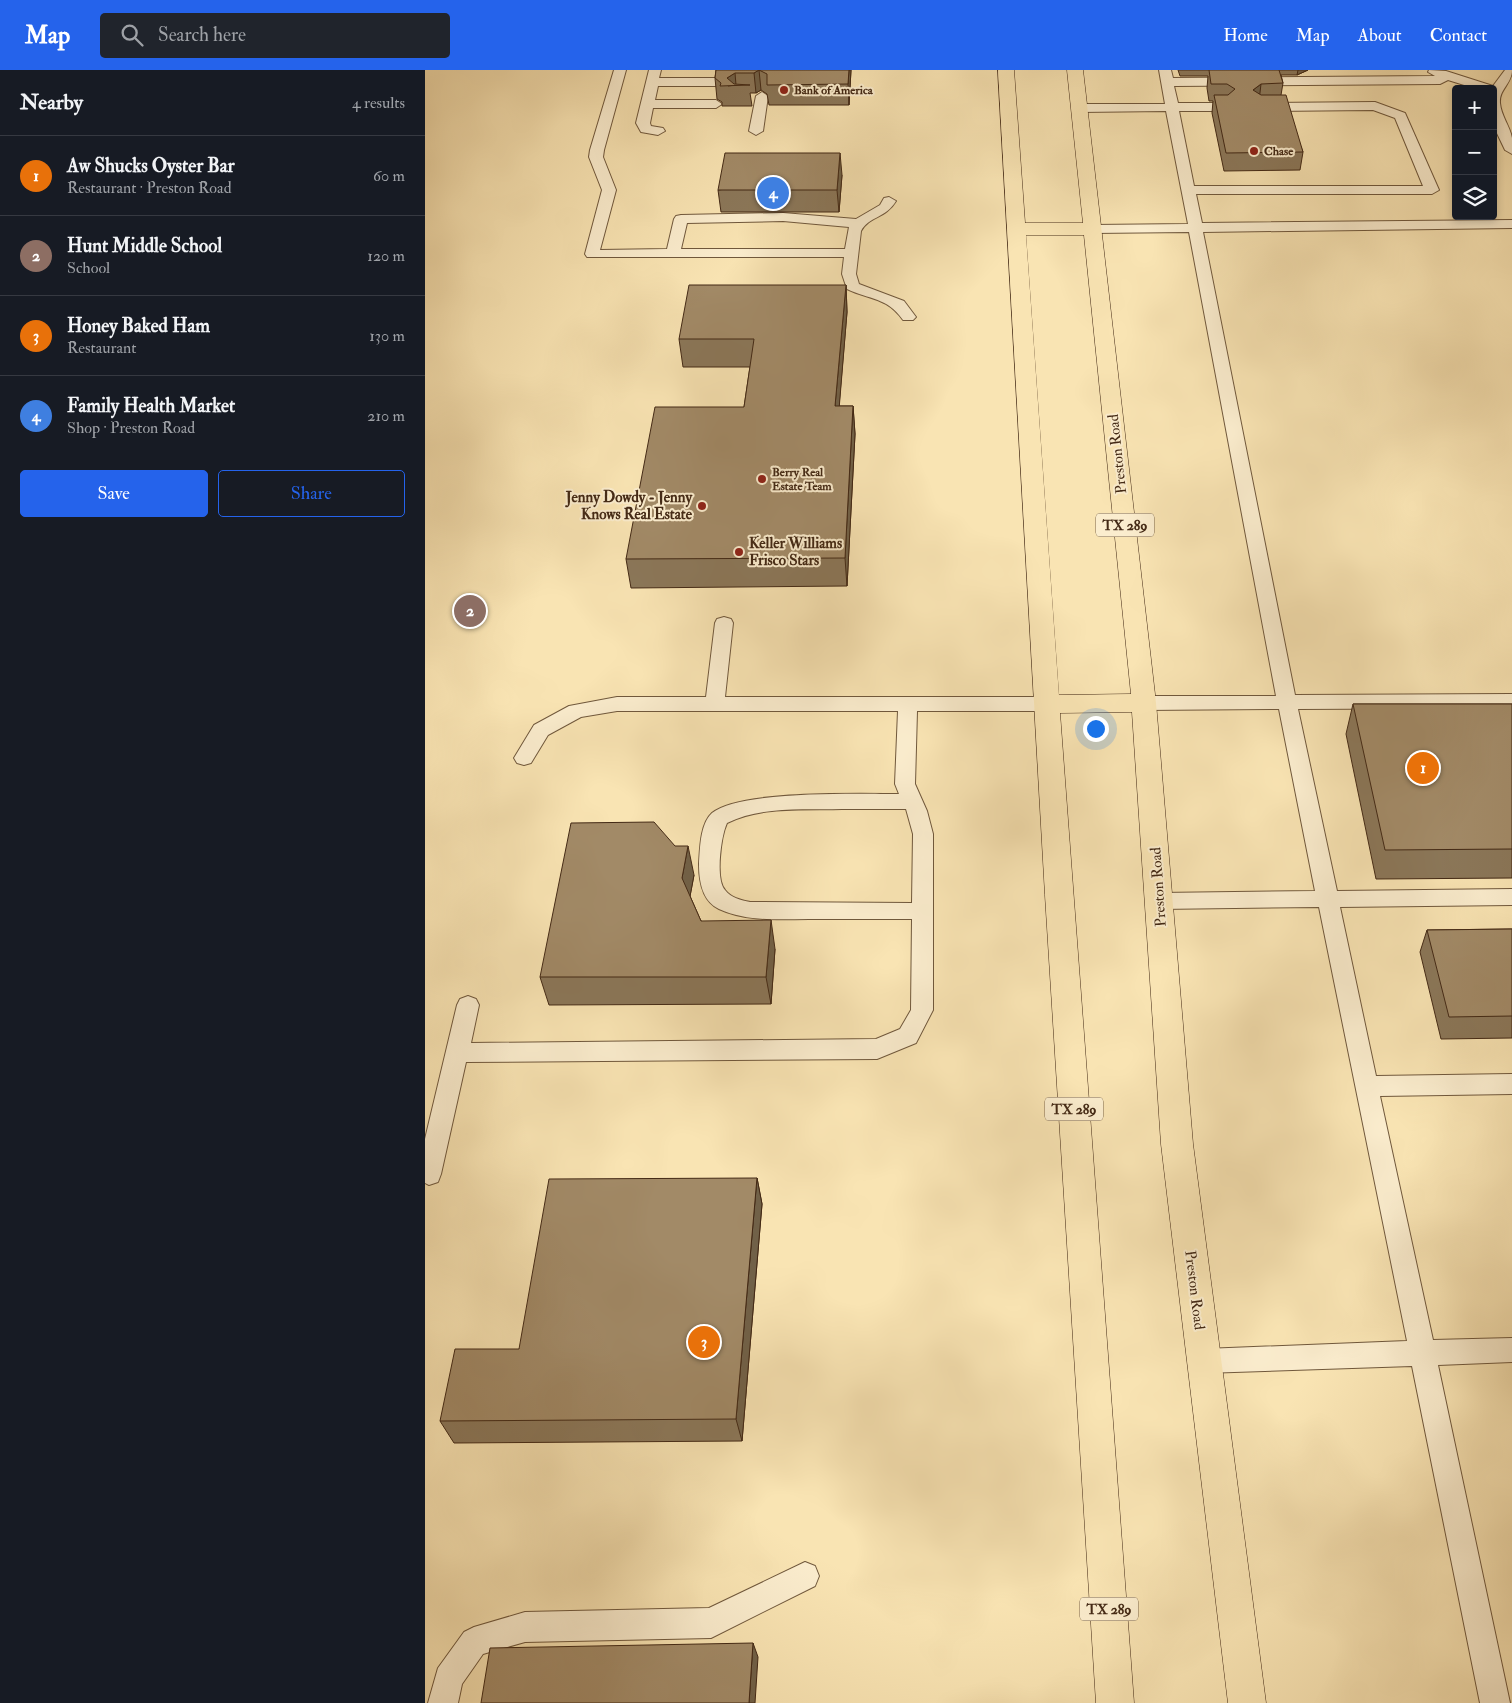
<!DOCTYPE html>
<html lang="en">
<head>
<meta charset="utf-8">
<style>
	body { margin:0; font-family:"IM FELL Double Pica",serif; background:#20242c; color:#f1f3f6 }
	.controls { position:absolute; right:15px; top:15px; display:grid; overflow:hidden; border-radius:5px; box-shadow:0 2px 8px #0003 }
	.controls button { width:45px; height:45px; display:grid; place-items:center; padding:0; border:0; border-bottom:1px solid #363941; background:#171b24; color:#f1f3f6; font:25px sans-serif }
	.you { position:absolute; left:670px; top:658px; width:18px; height:18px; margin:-12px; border:4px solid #fff; border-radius:50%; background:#1a73e8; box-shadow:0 0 0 8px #1a73e833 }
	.badge { display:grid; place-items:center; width:32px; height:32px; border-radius:50%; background:#2563eb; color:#fff; font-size:16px; font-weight:700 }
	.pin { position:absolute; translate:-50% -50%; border:2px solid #fff; box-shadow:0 1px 5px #0006 }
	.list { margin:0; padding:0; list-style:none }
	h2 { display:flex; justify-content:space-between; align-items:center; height:65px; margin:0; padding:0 20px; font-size:21px }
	h2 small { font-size:16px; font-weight:400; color:#9ea1a6 }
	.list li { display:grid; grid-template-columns:32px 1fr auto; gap:15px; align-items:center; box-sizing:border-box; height:80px; padding:0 20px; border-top:1px solid #363941 }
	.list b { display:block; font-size:19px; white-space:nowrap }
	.list p { margin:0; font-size:16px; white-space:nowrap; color:#9ea1a6 }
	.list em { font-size:16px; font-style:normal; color:#9ea1a6 }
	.actions { display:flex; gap:10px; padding:15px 20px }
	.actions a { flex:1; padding:11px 0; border:1px solid #2563eb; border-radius:5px; text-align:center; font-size:18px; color:#2563eb }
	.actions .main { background:#2563eb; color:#fff }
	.icon { flex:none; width:28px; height:28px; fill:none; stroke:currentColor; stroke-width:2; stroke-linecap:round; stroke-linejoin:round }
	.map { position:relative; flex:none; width:1087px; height:1633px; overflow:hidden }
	header { display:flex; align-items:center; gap:30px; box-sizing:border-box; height:70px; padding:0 25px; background:#2563eb; color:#fff }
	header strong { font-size:24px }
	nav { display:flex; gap:28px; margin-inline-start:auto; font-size:18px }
	.search { width:350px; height:45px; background:#20242c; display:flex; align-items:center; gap:12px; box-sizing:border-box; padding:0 18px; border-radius:5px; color:#9ea1a6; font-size:19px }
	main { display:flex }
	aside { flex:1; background:#171b24 }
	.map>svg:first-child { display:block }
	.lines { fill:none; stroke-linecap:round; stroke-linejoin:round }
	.service-casing { stroke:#70583c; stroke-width:2 }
	.primary-casing { stroke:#432915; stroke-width:1 }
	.service { fill:#fbedce; fill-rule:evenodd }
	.primary { fill:#f9e4b3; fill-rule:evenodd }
	.wall { fill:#8b7759; stroke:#432915 }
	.shaded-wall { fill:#716148; stroke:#432915 }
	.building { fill:#a28a67; stroke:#432915 }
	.poi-dot { fill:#8f2418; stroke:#fbedce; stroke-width:2 }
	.labels { text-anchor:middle; stroke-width:4; stroke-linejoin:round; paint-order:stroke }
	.far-poi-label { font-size:12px; font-weight:bold; fill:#432915; stroke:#fbedce; text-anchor:start }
	.shield { fill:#fbedce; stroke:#7a644c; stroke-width:1 }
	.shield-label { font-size:14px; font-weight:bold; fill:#432915 }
	.street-label { font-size:15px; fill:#432915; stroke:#fbedce }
	.poi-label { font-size:15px; font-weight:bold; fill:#432915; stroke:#fbedce; text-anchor:end }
</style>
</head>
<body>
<header>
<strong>Map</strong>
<div class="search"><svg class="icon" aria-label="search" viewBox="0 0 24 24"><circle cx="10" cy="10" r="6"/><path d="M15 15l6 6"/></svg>Search here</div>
<nav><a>Home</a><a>Map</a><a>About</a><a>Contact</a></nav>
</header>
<main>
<aside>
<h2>Nearby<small>4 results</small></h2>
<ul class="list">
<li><span class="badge" style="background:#e8710a">1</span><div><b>Aw Shucks Oyster Bar</b><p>Restaurant · Preston Road</p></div><em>60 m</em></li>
<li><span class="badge" style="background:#8d6e63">2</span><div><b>Hunt Middle School</b><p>School</p></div><em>120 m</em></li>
<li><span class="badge" style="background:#e8710a">3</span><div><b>Honey Baked Ham</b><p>Restaurant</p></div><em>130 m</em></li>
<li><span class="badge" style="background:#3f7fe0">4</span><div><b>Family Health Market</b><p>Shop · Preston Road</p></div><em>210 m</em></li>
</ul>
<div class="actions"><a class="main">Save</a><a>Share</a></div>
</aside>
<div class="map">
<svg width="1087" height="1633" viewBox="0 0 1087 1633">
	<rect width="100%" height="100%" fill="#f9e4b3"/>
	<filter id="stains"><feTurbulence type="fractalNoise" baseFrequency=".004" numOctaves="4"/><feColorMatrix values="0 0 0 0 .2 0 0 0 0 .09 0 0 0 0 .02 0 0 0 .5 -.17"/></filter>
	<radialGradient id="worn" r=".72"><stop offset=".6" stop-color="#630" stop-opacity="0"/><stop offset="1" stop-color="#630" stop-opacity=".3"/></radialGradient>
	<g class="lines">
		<!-- service casing -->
		<g class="service-casing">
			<g id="service">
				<path d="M189,0H201L179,80L178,87L191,120L175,180L242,179L249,149L251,146L256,145L358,143L431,149L455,135L459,128L464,127L471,131C461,148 443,147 436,161L431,204L434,214L479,231L491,247L488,250H478C462,227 445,230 422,219L417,204L419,187H162L160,184L177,120L164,87L165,80ZM358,151L424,157L420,179H256L262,153Z"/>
				<polygon points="224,0 236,0 234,8 295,8 301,12 295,16 233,16 230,30 291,30 297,34 291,38 228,38 225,53 226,56 238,58 240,61 233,65 216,62 211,53"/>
				<path d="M734,0H746L748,8L1010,6L1003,2L1004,0L1021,1L1068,16L1080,0H1087C1087,14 1074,19 1075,33C1076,46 1085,56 1087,68C1087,73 1087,79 1087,84L1080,80L1068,55V19H1052L1023,10L1015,14L749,16L753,33H800L806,37L800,41H754L769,116H998L970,48L948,40L837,41L831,37L837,33L950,32L980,43L1014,120L1007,124H771L777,153L1087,150V158L778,162L870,625L1087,624V638L873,639L912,821L1087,819V835L915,837L951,1006L1087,1004V1024L955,1026L1008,1270L1087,1268V1292L1013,1295L1085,1633H1055L987,1296L779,1303L770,1300L766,1291L770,1282L779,1279L982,1271L894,837L734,839L726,837L723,831L726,825L734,823L890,821L854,639L719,640L712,638L709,633L712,628L719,626H851L764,162L668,163L663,162L661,159L663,156L668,155L763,154L741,41L655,42L649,38L655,34H740Z"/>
				<polygon points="337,22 343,26 338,61 331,65 324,61 331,26"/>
				<path d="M299,547L306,549L308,553L300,627H622L629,629L632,634L629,639L622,641H492L490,714L502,741L508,764V940L491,973L452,989L41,992L16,1104L13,1112L4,1115L0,1113V1069L32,935L35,929L43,926L51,929L54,935L46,973L451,969L475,959L486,940L487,849C453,849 418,849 384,849C354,849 322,852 294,839C277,831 274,811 274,794C275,779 275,754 287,743C314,720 437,724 474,724L470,714L473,641H192L156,647L123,665L106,693L99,695L92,693L89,688L109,655L144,636L192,627H281L290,553L292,549ZM417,739H481L488,764L487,833L325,832C316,830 306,828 300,820C290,809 296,766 302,753C336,736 380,740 417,739Z"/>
				<polygon points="380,1492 390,1496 394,1506 390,1516 286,1568 100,1572 58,1584 37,1614 33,1633 3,1633 13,1598 39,1562 49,1557 100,1542 284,1538"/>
			</g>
		</g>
		<!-- primary casing -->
		<g class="primary-casing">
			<path id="primary" d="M573,0H589L600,153H658L642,0H658L731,633L768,1074L841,1633H803L736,1074L707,642L635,643L709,1633H671L620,825ZM601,165H659L706,624L634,625Z"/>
		</g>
		<!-- service -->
		<use href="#service" class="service"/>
		<!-- primary -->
		<use href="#primary" class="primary"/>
	</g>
	<!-- wall -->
	<g class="wall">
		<polygon points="291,0 426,0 424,35 344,35 342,24 336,20 331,23 325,23 327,36 297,36 297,32 292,29 290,8"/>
		<polygon points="753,0 883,0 872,5 856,5 858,13 856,25 878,82 875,100 799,101 787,43 788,31 784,31 782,18 783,6 755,6"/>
		<polygon points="417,105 414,142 296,142 293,120"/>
		<polygon points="421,215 422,242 414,336 428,336 430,364 422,516 206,518 201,489 319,337 325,297 258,297 254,269"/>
		<polygon points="928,634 1087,634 1087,808 951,809 921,664"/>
		<polygon points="269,805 265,826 276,851 350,879 346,934 124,935 115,907"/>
		<polygon points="1087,859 1087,968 1016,969 995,882 1002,860"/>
		<polygon points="332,1108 337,1134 317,1371 29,1373 15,1351 94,1279"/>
	</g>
	<!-- shaded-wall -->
	<g class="shaded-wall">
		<polygon points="334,0 336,20 331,23 329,3"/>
		<polygon points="424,0 426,0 424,35 423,14"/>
		<polygon points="873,0 883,0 872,5"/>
		<polygon points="310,3 311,15 303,16 302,8"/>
		<polygon points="836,14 834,31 828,20"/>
		<polygon points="415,83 417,105 414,142 412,120"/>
		<polygon points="421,215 422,242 412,364 410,336"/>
		<polygon points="428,336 430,364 422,516 420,488"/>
		<polygon points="263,776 269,805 263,837 257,808"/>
		<polygon points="346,850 350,879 346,934 341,907"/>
		<polygon points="332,1108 337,1134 317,1371 311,1349"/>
		<polygon points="328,1573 333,1587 330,1633 324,1633"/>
	</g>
	<!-- building -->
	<g class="building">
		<polygon points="291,0 424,0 423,14 342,15 342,4 334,0 329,3 310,3 302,8 309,14 325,15 295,16 296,13 290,8"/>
		<polygon points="784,0 854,0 858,13 836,14 828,20 836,25 861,25 878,82 801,83 789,25 803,25 810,19 802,14 786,14"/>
		<polygon points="300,83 415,83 412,120 293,120"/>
		<polygon points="264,215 421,215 410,336 428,336 420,488 201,489 230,337 319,337 329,269 254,269"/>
		<polygon points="928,634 1087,634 1087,779 960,780"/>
		<polygon points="229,752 250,776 263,776 257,808 276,851 346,850 341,907 115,907 146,753"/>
		<polygon points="1087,859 1087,946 1024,947 1002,860"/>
		<polygon points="332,1108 311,1349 15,1351 30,1279 94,1279 124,1109"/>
		<polygon points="328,1573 324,1633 56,1633 65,1578"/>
	</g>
	<!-- markers -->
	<g class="poi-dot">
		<circle cx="359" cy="20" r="5"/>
		<circle cx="829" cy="81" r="5"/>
		<circle cx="337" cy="409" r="5"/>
		<circle cx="277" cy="436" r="5"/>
		<circle cx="314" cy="482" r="5"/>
	</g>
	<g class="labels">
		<!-- far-poi labels -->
		<g class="far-poi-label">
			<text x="369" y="24">Bank of America</text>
			<text x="839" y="85">Chase</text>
			<text x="347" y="406">Berry Real<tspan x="347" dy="14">Estate Team</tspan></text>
		</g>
		<!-- shield labels -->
		<g class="shield">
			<rect x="671" y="443.5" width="58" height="23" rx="4"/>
			<rect x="620" y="1027.5" width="58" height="23" rx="4"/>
			<rect x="655" y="1527.5" width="58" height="23" rx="4"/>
		</g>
		<g class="shield-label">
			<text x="700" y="460">TX 289</text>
			<text x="649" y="1044">TX 289</text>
			<text x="684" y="1544">TX 289</text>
		</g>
		<!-- street labels -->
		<g class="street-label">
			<text transform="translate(692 384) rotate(-96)" y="5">Preston Road</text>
			<text transform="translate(733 817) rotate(-94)" y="5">Preston Road</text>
			<text transform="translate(770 1220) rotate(83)" y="5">Preston Road</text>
		</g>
		<!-- poi labels -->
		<g class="poi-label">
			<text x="267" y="432">Jenny Dowdy - Jenny<tspan x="267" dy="17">Knows Real Estate</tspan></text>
			<text x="324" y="478" text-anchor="start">Keller Williams<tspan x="324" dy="17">Frisco Stars</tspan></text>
		</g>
	</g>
	<rect width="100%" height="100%" filter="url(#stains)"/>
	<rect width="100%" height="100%" fill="url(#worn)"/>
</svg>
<div class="controls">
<button>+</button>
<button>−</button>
<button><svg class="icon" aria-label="layers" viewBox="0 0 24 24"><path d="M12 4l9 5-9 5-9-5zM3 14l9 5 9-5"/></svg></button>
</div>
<div class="you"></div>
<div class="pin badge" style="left:998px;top:698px;background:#e8710a">1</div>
<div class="pin badge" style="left:45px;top:541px;background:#8d6e63">2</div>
<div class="pin badge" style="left:279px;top:1272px;background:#e8710a">3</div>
<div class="pin badge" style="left:348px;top:123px;background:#3f7fe0">4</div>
</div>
</main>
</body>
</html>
